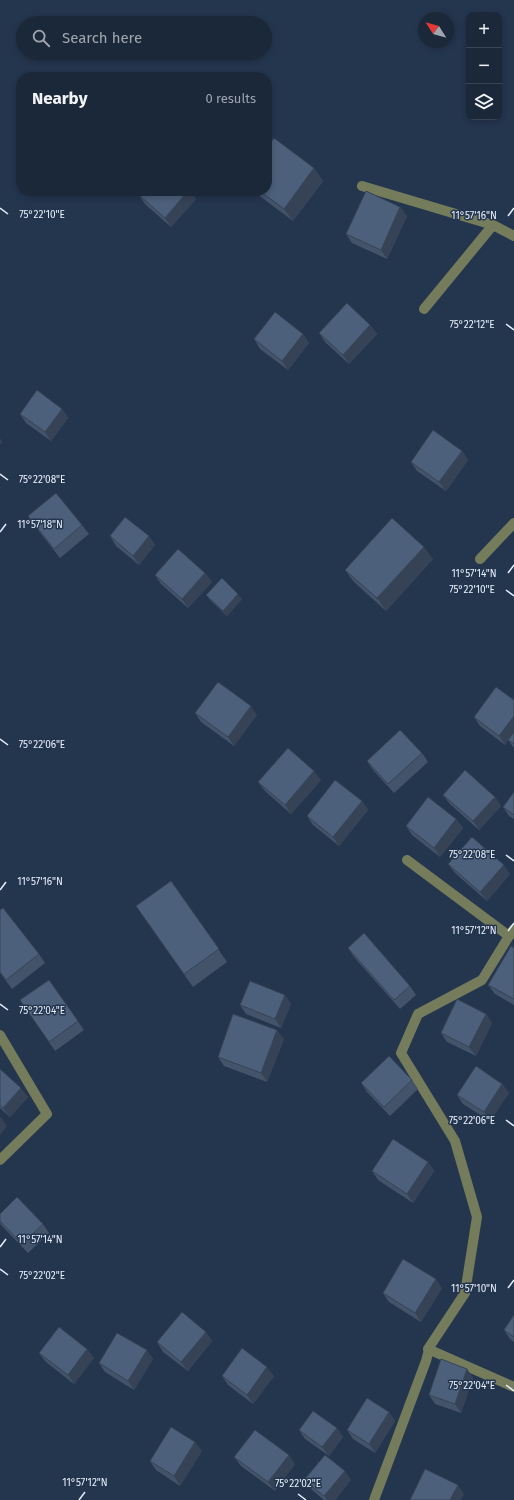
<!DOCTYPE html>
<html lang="en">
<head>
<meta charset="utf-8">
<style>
	body { margin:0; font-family:"Fira Sans",sans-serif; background:#283445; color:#f1f3f6 }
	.controls { position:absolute; right:12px; top:12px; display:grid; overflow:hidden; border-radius:8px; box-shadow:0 2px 6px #0003 }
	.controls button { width:36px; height:36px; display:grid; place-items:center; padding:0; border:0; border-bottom:1px solid #394454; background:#1b283a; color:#f1f3f6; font:20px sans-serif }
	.compass { position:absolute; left:418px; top:12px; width:36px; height:36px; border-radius:50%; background:#1b283a; box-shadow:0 2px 6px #0003; rotate:307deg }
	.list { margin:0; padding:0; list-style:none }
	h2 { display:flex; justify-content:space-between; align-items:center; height:52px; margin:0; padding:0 16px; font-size:17px }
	h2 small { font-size:13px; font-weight:400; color:#a0a6af }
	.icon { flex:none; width:22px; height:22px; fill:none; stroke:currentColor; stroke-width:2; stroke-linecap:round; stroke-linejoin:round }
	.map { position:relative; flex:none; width:514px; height:1500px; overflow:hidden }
	.search { position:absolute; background:#1b283a; box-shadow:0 2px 6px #0003; left:16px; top:16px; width:256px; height:44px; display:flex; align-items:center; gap:10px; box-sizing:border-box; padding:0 14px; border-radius:22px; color:#a0a6af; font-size:15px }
	.panel { position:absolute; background:#1b283a; box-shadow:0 2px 6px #0003; left:16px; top:72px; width:256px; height:124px; border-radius:16px }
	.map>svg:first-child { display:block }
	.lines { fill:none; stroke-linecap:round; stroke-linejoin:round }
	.minor { stroke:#747c5c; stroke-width:10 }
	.wall { fill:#42536a }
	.shaded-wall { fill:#364356 }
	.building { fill:#4d607b; stroke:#364356 }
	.ticks { fill:none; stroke:#e6effc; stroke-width:1.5 }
	.ticks-label { font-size:10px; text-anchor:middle; fill:#e6effc; stroke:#24354e; stroke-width:3; stroke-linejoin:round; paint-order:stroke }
</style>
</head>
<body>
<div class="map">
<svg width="514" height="1500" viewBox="0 0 514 1500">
	<rect width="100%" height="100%" fill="#24354e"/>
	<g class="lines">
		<!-- minor -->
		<g class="minor">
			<polyline points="362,186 493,225 514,236"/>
			<polyline points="424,309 493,225"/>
			<polyline points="480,559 514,523"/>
			<polyline points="407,860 509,936"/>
			<polyline points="514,929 509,936 482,980 418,1014 401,1053 455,1141 477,1217 465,1293 428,1349 514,1387"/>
			<polyline points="0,1035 47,1114 0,1160"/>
			<polyline points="374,1500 426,1361 429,1350"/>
		</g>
	</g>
	<!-- wall -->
	<g class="wall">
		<polygon points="314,168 323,181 293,221 253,191 267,191"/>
		<polygon points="139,195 196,199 171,227 145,204"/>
		<polygon points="400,207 407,216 387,259 352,243 346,234"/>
		<polygon points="370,325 377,334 349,364 325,342 319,333"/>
		<polygon points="303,334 309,343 288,370 260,349 254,339"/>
		<polygon points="62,409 68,418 51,441 26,423 20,414"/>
		<polygon points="462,451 468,460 446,491 417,471 411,462"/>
		<polygon points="28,516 82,525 89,534 60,558 34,525"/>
		<polygon points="110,536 149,536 155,545 139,565 116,546"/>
		<polygon points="433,559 386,611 354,582 345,570"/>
		<polygon points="205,573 212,582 188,608 161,584 155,575"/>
		<polygon points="206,595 242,599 227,616 210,600"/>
		<polygon points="514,700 514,748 508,740 505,745 480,726 474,717"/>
		<polygon points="195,713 257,715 234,746 201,722"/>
		<polygon points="422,753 428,762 394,793 373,770 367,761"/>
		<polygon points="321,780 291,814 265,791 258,782"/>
		<polygon points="514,792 514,819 509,816 503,807"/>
		<polygon points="443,795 495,797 501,806 479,830 450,804"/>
		<polygon points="362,801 368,810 339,846 313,825 307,816"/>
		<polygon points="456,819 463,828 440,857 412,835 406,826"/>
		<polygon points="448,864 510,874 487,901 455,873"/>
		<polygon points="171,881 227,962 193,987 136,906"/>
		<polygon points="0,910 39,954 45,963 12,989 0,973"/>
		<polygon points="348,948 410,986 416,995 400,1009 354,957"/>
		<polygon points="514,948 514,1005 495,994 488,985"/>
		<polygon points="49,980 84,1030 55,1051 20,1000"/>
		<polygon points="291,1004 281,1028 246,1014 240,1005"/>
		<polygon points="486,1014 492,1023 476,1056 447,1042 441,1033"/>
		<polygon points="284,1039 267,1082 224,1066 218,1057"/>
		<polygon points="0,1069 28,1097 10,1117 0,1108"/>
		<polygon points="412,1080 418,1089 390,1116 367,1092 361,1083"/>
		<polygon points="502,1084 509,1093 490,1121 463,1104 457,1095"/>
		<polygon points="428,1162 434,1171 413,1203 378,1180 372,1171"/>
		<polygon points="0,1214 43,1224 49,1233 28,1253 2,1226 0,1223"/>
		<polygon points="442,1288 421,1322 389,1302 383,1293"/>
		<polygon points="514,1315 514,1342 510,1339 504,1330"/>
		<polygon points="206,1332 212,1341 188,1371 163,1352 157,1342"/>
		<polygon points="87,1349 94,1358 74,1384 46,1362 39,1353"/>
		<polygon points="153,1359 134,1390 105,1372 99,1363"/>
		<polygon points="467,1369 473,1378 461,1413 435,1404 429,1395"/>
		<polygon points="222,1376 274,1376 253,1404 228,1385"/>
		<polygon points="389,1412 395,1421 375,1453 353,1439 347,1430"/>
		<polygon points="337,1428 343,1437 329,1456 305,1439 299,1430"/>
		<polygon points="202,1451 180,1486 156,1470 150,1461"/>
		<polygon points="234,1457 295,1464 275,1491 241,1466"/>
		<polygon points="345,1471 351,1480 335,1500 324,1500 311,1489 304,1480"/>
	</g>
	<!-- shaded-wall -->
	<g class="shaded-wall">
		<polygon points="314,168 323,181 293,221 284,209"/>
		<polygon points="188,191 191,191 196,199 171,227 165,218"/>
		<polygon points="400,207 407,216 387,259 381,250"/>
		<polygon points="370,325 377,334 349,364 343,355"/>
		<polygon points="303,334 309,343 288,370 282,361"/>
		<polygon points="62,409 68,418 51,441 45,432"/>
		<polygon points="0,438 2,442 0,445"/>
		<polygon points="462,451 468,460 446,491 439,482"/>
		<polygon points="149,536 155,545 139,565 133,556"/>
		<polygon points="424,547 433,559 386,611 377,598"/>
		<polygon points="205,573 212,582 188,608 182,599"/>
		<polygon points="238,594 242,599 227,616 223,611"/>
		<polygon points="251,706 257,715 234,746 228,737"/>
		<polygon points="514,716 514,733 505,745 499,736"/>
		<polygon points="314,771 321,780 291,814 285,805"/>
		<polygon points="495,797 501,806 479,830 473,821"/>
		<polygon points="362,801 368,810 339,846 333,837"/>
		<polygon points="456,819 463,828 440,857 434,848"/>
		<polygon points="504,865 510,874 487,901 480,892"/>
		<polygon points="285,995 291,1004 281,1028 275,1019"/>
		<polygon points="486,1014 492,1023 476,1056 469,1047"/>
		<polygon points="277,1030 284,1039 267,1082 261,1073"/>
		<polygon points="502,1084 509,1093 490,1121 484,1112"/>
		<polygon points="21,1088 28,1097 10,1117 3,1108"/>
		<polygon points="1,1117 7,1126 0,1135 0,1118"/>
		<polygon points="428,1162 434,1171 413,1203 407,1194"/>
		<polygon points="436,1279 442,1288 421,1322 415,1313"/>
		<polygon points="206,1332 212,1341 188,1371 181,1362"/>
		<polygon points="87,1349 94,1358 74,1384 68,1375"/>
		<polygon points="147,1350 153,1359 134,1390 128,1381"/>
		<polygon points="267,1367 274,1376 253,1404 247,1395"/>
		<polygon points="467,1369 473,1378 461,1413 455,1404"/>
		<polygon points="389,1412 395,1421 375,1453 369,1444"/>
		<polygon points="337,1428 343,1437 329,1456 322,1447"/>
		<polygon points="195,1442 202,1451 180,1486 174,1476"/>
		<polygon points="289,1455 295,1464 275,1491 268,1482"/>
		<polygon points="345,1471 351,1480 335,1500 327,1500 324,1496"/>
		<polygon points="458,1485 464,1494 461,1500 450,1500"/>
	</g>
	<!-- building -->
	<g class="building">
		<polygon points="274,138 314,168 284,209 260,191 267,191 267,147"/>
		<polygon points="143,191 188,191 165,218 139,195"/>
		<polygon points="366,191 400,207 381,250 346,234"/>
		<polygon points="347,303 370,325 343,355 319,333"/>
		<polygon points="275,312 303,334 282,361 254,339"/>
		<polygon points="37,390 62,409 45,432 20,414"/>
		<polygon points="433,430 462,451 439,482 411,462"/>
		<polygon points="56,493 82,525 54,549 28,516"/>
		<polygon points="125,517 149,536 133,556 110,536"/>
		<polygon points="392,518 424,547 377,598 345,570"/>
		<polygon points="178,549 205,573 182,599 155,575"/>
		<polygon points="222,578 238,594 223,611 206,595"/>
		<polygon points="218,682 251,706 228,737 195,713"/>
		<polygon points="496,687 514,700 514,716 499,736 474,717"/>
		<polygon points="400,730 422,753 388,784 367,761"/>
		<polygon points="514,732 514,744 508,740"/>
		<polygon points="288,748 314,771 285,805 258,782"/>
		<polygon points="465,770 495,797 473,821 443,795"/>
		<polygon points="335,780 362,801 333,837 307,816"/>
		<polygon points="514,792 514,815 503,807"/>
		<polygon points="428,797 456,819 434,848 406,826"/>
		<polygon points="472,837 504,865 480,892 448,864"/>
		<polygon points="171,881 219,949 184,974 136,906"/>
		<polygon points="3,908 39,954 6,980 0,972 0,910"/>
		<polygon points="364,933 410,986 394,1000 348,948"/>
		<polygon points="511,946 514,948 514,999 488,985"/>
		<polygon points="49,980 78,1021 49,1042 20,1000"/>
		<polygon points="250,981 285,995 275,1019 240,1005"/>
		<polygon points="457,999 486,1014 469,1047 441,1033"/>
		<polygon points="233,1014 277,1030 261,1073 218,1057"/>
		<polygon points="389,1056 412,1080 384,1107 361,1083"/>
		<polygon points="476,1066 502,1084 484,1112 457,1095"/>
		<polygon points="0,1069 21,1088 3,1108 0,1105"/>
		<polygon points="393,1139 428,1162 407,1194 372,1171"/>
		<polygon points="17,1197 43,1224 22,1244 0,1221 0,1214"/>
		<polygon points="403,1259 436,1279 415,1313 383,1293"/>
		<polygon points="182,1312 206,1332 181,1362 157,1342"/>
		<polygon points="514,1315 514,1337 504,1330"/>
		<polygon points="59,1327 87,1349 68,1375 39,1353"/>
		<polygon points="117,1333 147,1350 128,1381 99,1363"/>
		<polygon points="242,1348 267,1367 247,1395 222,1376"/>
		<polygon points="441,1359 467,1369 455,1404 429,1395"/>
		<polygon points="367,1398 389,1412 369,1444 347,1430"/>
		<polygon points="313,1411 337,1428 322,1447 299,1430"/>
		<polygon points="171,1427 195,1442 174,1476 150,1461"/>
		<polygon points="255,1430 289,1455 268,1482 234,1457"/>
		<polygon points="325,1455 345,1471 324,1496 304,1480"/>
		<polygon points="425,1469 458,1485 450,1500 410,1500"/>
	</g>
	<!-- ticks -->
	<path class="ticks" d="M0,208L8,214M508,216L514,208M506,324L514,330M0,474L8,480M0,532L6,524M508,573L514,565M506,590L514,596M0,739L8,745M506,855L514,861M0,890L6,882M508,931L514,923M0,1004L8,1010M506,1120L514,1126M0,1247L6,1239M0,1269L8,1275M508,1288L514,1280M506,1385L514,1391M298,1494L306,1500M79,1500L85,1492"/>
	<g class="ticks-label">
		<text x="42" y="218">75°22'10"E</text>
		<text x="474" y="219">11°57'16"N</text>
		<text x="472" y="328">75°22'12"E</text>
		<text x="42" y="483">75°22'08"E</text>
		<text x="40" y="528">11°57'18"N</text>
		<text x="474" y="577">11°57'14"N</text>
		<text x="472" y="593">75°22'10"E</text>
		<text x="42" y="748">75°22'06"E</text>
		<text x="472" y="858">75°22'08"E</text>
		<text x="40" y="885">11°57'16"N</text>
		<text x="474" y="934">11°57'12"N</text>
		<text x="42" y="1014">75°22'04"E</text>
		<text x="472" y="1124">75°22'06"E</text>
		<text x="40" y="1243">11°57'14"N</text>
		<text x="42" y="1279">75°22'02"E</text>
		<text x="474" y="1292">11°57'10"N</text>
		<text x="472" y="1389">75°22'04"E</text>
		<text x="85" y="1486">11°57'12"N</text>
		<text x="298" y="1487">75°22'02"E</text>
	</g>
</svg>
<div class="controls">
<button>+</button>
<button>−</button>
<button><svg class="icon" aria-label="layers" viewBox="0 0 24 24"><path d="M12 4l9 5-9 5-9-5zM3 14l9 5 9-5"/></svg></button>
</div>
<svg class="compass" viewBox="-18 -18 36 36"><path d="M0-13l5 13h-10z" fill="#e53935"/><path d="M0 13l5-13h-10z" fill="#a0a6af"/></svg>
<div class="search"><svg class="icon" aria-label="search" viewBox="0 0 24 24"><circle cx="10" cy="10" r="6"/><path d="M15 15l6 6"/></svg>Search here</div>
<section class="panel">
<h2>Nearby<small>0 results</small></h2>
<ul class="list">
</ul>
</section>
</div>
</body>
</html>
